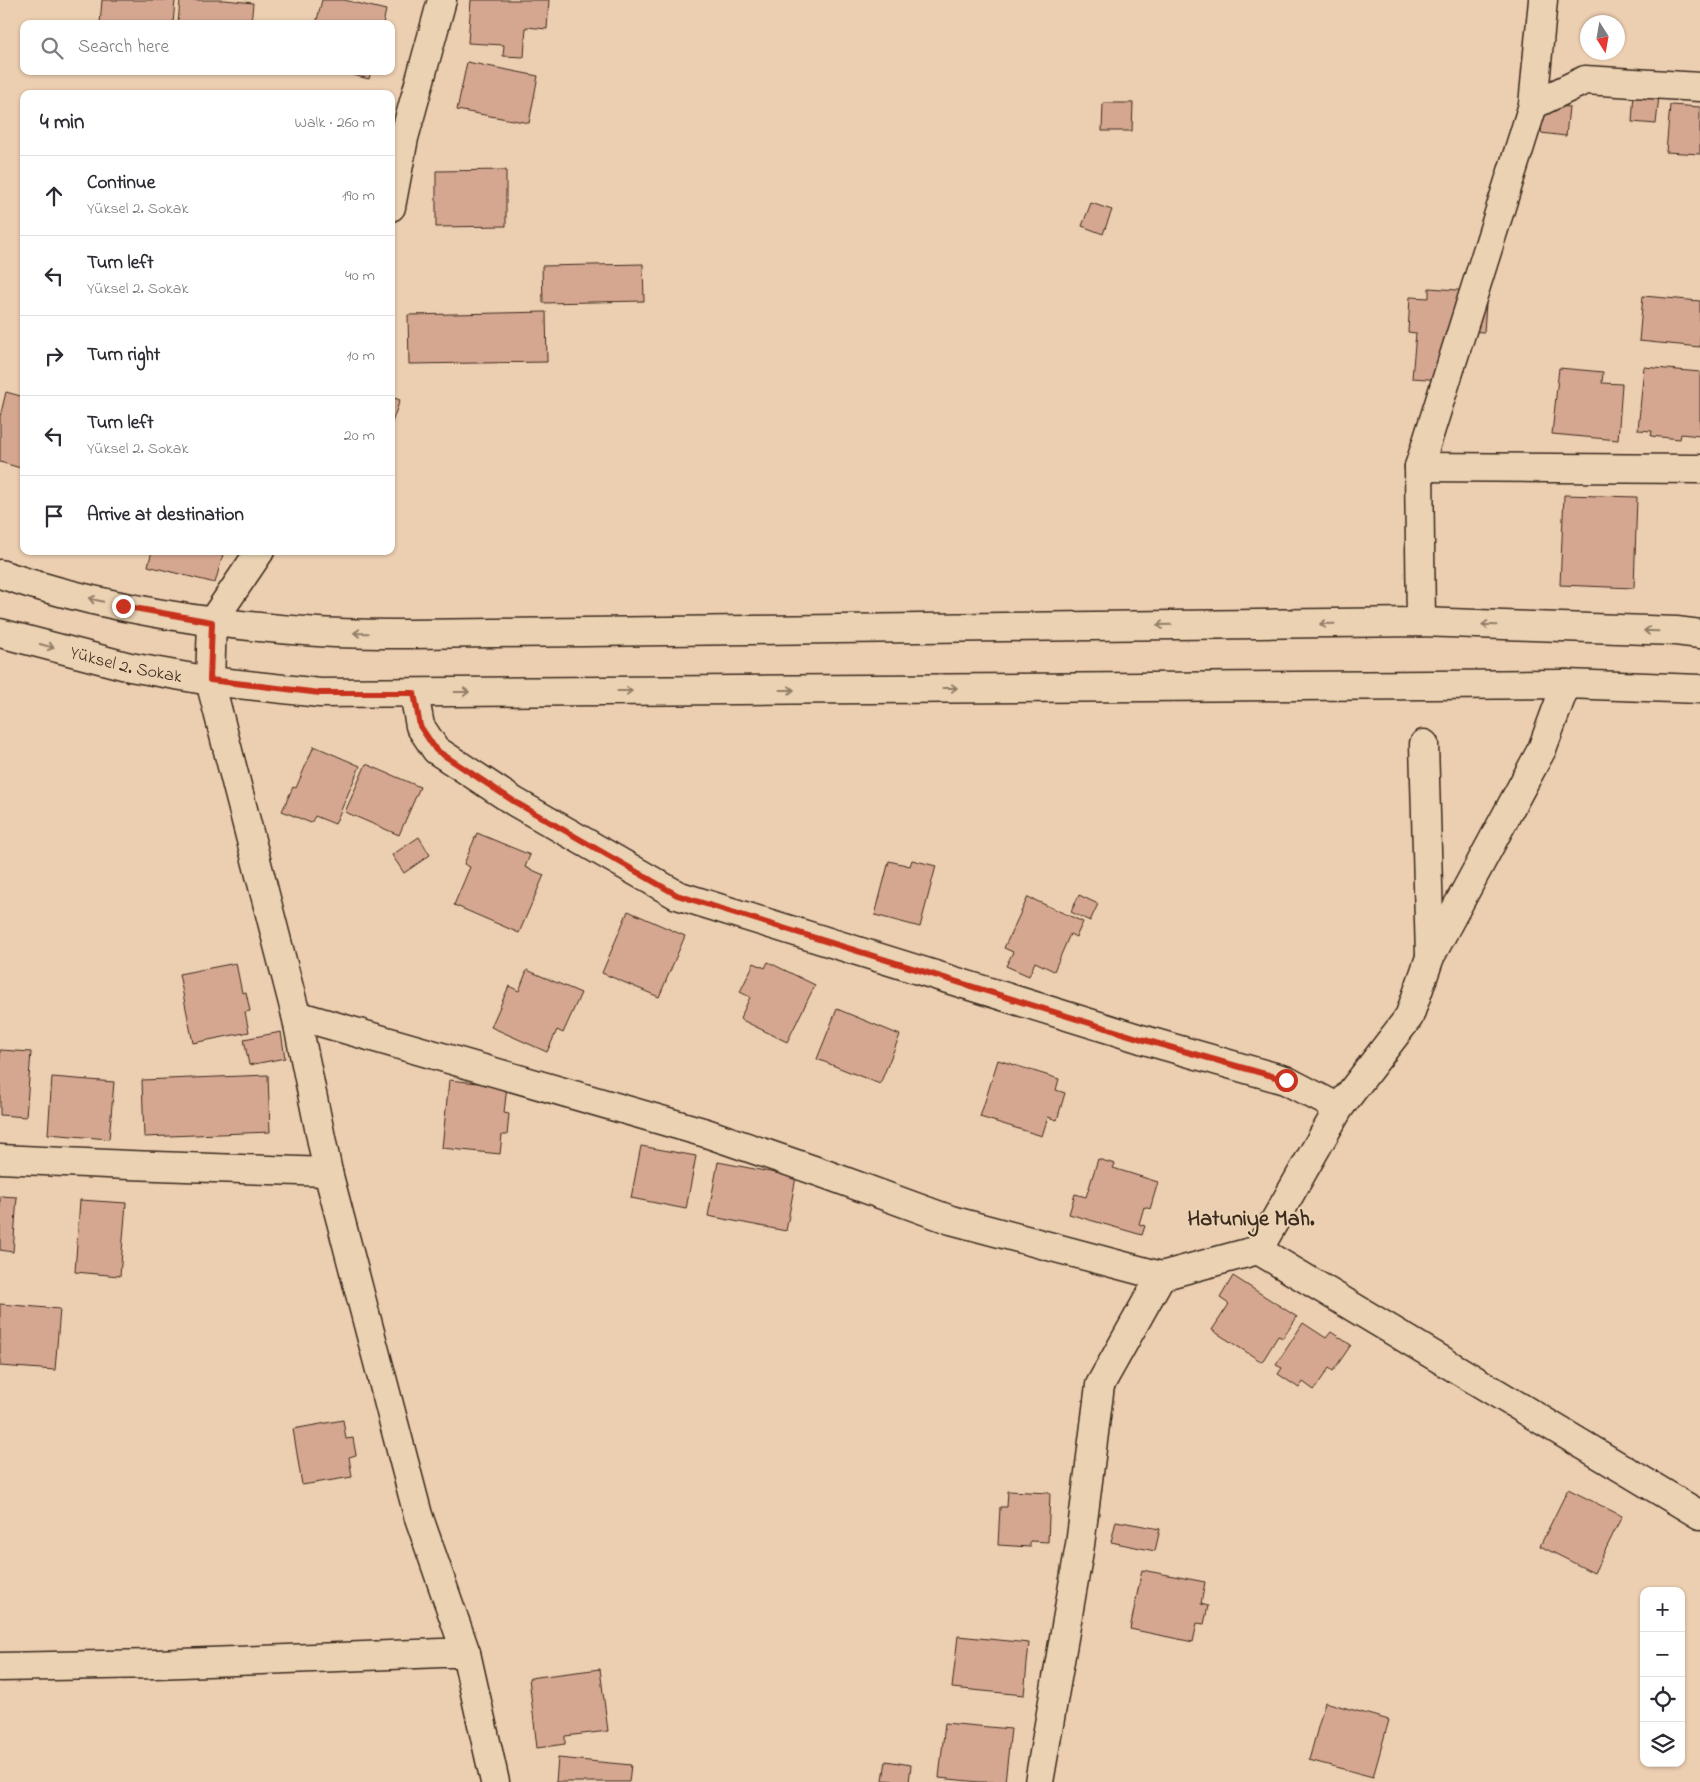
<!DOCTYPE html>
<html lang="en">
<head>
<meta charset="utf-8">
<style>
	body { margin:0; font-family:"Indie Flower",sans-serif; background:#f7f7f7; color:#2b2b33 }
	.controls { position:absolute; right:15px; bottom:15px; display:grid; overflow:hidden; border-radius:10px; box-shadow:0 1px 4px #0004 }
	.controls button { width:45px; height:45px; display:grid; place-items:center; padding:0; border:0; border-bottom:1px solid #e1e1e2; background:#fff; color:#2b2b33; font:25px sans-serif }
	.compass { position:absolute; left:1580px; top:15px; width:45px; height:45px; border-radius:50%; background:#fff; box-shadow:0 1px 4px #0004; rotate:169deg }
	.stop { position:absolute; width:15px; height:15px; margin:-11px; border:4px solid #c8321e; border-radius:50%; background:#fff }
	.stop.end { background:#c8321e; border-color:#fff; box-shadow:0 1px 5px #0008 }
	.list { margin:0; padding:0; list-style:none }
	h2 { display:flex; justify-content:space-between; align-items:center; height:65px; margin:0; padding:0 20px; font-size:21px }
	h2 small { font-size:16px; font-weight:400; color:#7c7c81 }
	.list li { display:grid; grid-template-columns:32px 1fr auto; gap:15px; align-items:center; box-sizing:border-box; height:80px; padding:0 20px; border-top:1px solid #e1e1e2 }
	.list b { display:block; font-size:19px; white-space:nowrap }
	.list p { margin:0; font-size:16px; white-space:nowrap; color:#7c7c81 }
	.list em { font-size:16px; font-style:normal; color:#7c7c81 }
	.icon { flex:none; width:28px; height:28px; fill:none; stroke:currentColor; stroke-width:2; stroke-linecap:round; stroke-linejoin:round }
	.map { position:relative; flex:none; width:1700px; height:1782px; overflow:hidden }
	.search { position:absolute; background:#fff; box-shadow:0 1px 4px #0004; left:20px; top:20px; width:375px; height:55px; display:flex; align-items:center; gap:12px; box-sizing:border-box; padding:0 18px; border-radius:10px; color:#7c7c81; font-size:19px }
	.panel { position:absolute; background:#fff; box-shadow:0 1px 4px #0004; left:20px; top:90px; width:375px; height:465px; border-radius:10px }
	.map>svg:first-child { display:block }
	.building { fill:#d6a790; stroke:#3b2a1e }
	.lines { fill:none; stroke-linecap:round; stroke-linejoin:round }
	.minor-casing { stroke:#3b2a1e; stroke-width:31 }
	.minor { stroke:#ead2b2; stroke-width:28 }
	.oneway { stroke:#927e68 }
	.route { stroke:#c8321e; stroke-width:6 }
	.labels { text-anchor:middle; stroke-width:4.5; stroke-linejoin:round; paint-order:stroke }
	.street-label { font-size:18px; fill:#3b2a1e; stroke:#ead2b2 }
	.district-label { font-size:22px; font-weight:bold; fill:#3b2a1e; stroke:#ead2b2 }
</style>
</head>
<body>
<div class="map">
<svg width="1700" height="1782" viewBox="0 0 1700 1782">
	<rect width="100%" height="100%" fill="#ecceb0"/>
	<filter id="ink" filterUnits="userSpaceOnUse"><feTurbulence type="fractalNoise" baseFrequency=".02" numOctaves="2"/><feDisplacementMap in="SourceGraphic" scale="10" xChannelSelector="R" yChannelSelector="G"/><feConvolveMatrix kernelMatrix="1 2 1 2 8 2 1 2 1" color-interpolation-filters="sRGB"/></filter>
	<g filter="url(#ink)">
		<!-- building -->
		<g class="building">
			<polygon points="102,0 175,0 173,24 100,24"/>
			<polygon points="180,0 225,0 253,3 251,24 178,24"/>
			<polygon points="322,0 344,0 386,10 383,24 316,24"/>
			<polygon points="471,0 549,0 547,29 526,27 524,57 503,56 504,45 468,43"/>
			<polygon points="467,62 538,76 529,123 457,110"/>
			<polygon points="349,71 371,71 369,79 349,74"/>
			<polygon points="1634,93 1659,96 1656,124 1632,122"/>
			<polygon points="1103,103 1133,103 1132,131 1102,131"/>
			<polygon points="1543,105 1569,107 1566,136 1541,133"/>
			<polygon points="1670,105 1700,107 1700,154 1666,152"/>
			<polygon points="506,170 506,226 436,227 436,171"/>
			<polygon points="1091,203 1112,210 1103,234 1082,226"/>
			<polygon points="643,264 644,301 543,303 542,266"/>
			<polygon points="1429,288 1471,291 1469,303 1486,304 1484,332 1468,331 1465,372 1444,371 1443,380 1412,378 1416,333 1408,332 1410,297 1429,298"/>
			<polygon points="1643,296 1700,301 1700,347 1639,341"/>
			<polygon points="546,312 547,362 409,364 408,315"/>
			<polygon points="1644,367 1700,372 1700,436 1681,434 1680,439 1651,436 1652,431 1638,430"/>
			<polygon points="1559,368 1603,372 1602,383 1622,384 1618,440 1552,434"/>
			<polygon points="6,392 24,397 24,469 0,462 0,417"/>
			<polygon points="391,397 400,400 391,425"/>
			<polygon points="1564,495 1637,497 1634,588 1560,585"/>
			<polygon points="152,551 224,551 215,583 148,566"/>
			<polygon points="314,746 360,766 335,824 315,816 311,823 282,811 293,787 296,788"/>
			<polygon points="366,764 420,787 399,835 345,812"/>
			<polygon points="477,833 530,855 525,867 544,875 519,933 454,905 470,867 464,864"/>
			<polygon points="419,837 430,855 404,873 392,855"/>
			<polygon points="912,860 936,866 920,927 875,915 889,861 910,866"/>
			<polygon points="1079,895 1098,904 1090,921 1071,912"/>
			<polygon points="1028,897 1083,922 1076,937 1070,934 1054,971 1035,962 1029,976 1006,966 1013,952 1004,948"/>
			<polygon points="628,911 685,936 659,997 602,973"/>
			<polygon points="768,962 815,985 787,1042 740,1019 750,997 740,992 754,963 765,968"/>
			<polygon points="236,963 242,993 246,992 250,1011 245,1012 249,1032 193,1043 179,974"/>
			<polygon points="527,970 581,993 563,1033 557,1030 547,1052 491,1027 509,986 519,991"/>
			<polygon points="837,1009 900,1035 880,1084 817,1059"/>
			<polygon points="281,1032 285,1058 249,1065 244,1039"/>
			<polygon points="0,1050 31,1052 26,1117 0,1115"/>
			<polygon points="998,1060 1059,1079 1056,1090 1065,1093 1057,1120 1048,1117 1042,1136 980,1117"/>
			<polygon points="268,1075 270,1132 144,1137 142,1080"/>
			<polygon points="52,1077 114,1082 109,1139 48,1134"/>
			<polygon points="449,1080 507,1086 504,1113 509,1114 507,1135 502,1135 500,1154 442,1148"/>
			<polygon points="641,1146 696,1156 686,1209 631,1198"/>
			<polygon points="1098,1159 1115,1164 1113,1168 1158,1182 1150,1209 1144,1207 1139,1224 1145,1226 1142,1235 1069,1214 1075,1194 1086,1197"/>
			<polygon points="718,1162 796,1177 786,1231 708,1216"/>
			<polygon points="0,1196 17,1197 13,1252 0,1250"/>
			<polygon points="80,1200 126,1203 120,1276 75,1272"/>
			<polygon points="1233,1276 1297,1317 1283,1338 1278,1336 1262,1362 1212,1330 1229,1304 1220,1298"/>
			<polygon points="0,1304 60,1309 55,1370 0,1366"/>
			<polygon points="1303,1323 1326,1338 1331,1332 1351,1345 1333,1371 1329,1368 1314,1390 1303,1382 1299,1388 1278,1374 1282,1368 1276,1365"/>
			<polygon points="343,1420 346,1439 353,1438 356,1455 349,1457 352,1477 302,1485 293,1429"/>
			<polygon points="1568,1489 1622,1516 1594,1573 1540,1546"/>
			<polygon points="1008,1491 1050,1493 1048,1542 1030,1541 1030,1547 998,1545 1000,1507 1007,1507"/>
			<polygon points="1116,1521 1160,1529 1155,1551 1111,1542"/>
			<polygon points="1142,1570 1205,1582 1201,1604 1208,1606 1204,1624 1197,1623 1193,1642 1130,1629"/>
			<polygon points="958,1636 1029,1643 1024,1695 952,1688"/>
			<polygon points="600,1669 608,1731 565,1736 565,1744 537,1748 529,1678"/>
			<polygon points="1325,1702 1389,1720 1373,1777 1309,1760"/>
			<polygon points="945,1723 1011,1729 1005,1782 979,1782 939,1778"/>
			<polygon points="558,1758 631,1765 629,1782 556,1782"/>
			<polygon points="886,1761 911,1765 909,1782 883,1780"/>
		</g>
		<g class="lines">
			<!-- minor casing -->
			<g class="minor-casing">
				<g id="minor">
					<polyline points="1533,105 1585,80 1700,87"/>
					<polyline points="391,207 404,138 442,0"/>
					<polyline points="1419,467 1700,469"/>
					<polyline points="260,551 212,622 210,681 296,1015 328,1172 418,1515 466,1653 495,1782"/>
					<path d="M0,574C102,608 211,625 318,632C349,634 380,634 410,634L1421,622L1676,631L1700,634"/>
					<polyline points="1421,622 1419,467 1533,105 1543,0"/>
					<path id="s1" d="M0,633L130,667L210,681L320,693L1566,684L1700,689"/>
					<polyline points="414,693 420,726 436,750 515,802 677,895 1141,1039 1285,1080 1339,1108"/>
					<polyline points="1424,744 1430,956"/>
					<polyline points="296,1015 706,1133 825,1174 951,1220 1161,1276"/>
					<polyline points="0,1159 129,1165 328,1172"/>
					<polyline points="1258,1250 1700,1515"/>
					<polyline points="0,1667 155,1664 442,1653 466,1653"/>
					<polyline points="1039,1782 1080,1545 1100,1385 1161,1276 1258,1250 1339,1108 1409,1017 1430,957 1542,749 1566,684"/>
				</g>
			</g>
			<!-- minor -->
			<use href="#minor" class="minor"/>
		</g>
		<!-- one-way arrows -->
		<defs><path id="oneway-shaft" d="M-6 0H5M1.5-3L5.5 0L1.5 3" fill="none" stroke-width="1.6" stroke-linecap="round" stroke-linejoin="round" transform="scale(1.25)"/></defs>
		<g class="oneway">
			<use href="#oneway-shaft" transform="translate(96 600) rotate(-167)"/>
			<use href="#oneway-shaft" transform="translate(1327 624) rotate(179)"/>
			<use href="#oneway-shaft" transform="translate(1164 625) rotate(179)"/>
			<use href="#oneway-shaft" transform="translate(1489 625) rotate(-178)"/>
			<use href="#oneway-shaft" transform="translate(1651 631) rotate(-178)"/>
			<use href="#oneway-shaft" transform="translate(361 633) rotate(-179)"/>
			<use href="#oneway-shaft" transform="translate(47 646) rotate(15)"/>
			<use href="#oneway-shaft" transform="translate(950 688)"/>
			<use href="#oneway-shaft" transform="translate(787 690)"/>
			<use href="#oneway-shaft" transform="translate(625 691)"/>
			<use href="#oneway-shaft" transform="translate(462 692)"/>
		</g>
	</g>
	<g class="lines" filter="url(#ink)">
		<!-- route -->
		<polyline class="route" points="123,606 212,622 210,680 320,693 414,693 420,726 436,750 515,802 677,895 1141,1039 1286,1080"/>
	</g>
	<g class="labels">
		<!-- street labels -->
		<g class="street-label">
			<text dy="6" stroke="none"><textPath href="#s1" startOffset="130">Yüksel 2. Sokak</textPath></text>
		</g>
		<!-- district labels -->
		<g class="district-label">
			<text x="1251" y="1225">Hatuniye Mah.</text>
		</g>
	</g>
</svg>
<div class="controls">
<button>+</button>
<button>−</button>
<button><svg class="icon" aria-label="locate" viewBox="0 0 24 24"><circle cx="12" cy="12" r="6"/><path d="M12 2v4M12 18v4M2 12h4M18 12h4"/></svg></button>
<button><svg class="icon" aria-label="layers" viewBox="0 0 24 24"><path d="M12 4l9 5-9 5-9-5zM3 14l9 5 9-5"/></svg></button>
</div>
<svg class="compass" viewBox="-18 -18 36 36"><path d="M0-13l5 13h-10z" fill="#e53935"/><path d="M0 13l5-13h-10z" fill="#7c7c81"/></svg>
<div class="stop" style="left:1286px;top:1080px"></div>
<div class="stop end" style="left:123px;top:606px"></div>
<div class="search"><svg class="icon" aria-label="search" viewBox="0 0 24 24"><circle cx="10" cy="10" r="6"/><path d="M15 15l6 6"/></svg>Search here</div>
<section class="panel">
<h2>4 min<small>Walk · 260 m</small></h2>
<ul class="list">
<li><svg class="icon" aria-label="ahead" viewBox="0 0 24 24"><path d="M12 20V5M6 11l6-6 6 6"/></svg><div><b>Continue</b><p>Yüksel 2. Sokak</p></div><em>190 m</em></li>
<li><svg class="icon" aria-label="left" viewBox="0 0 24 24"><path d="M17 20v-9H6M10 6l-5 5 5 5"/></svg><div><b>Turn left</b><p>Yüksel 2. Sokak</p></div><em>40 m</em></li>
<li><svg class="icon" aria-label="right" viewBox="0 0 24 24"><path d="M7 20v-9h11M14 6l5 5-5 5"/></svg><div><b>Turn right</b></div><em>10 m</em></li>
<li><svg class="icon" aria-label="left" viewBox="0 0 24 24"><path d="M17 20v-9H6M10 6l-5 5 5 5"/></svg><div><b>Turn left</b><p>Yüksel 2. Sokak</p></div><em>20 m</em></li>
<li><svg class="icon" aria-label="arrive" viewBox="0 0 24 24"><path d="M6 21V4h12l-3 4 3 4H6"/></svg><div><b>Arrive at destination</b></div></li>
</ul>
</section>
</div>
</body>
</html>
